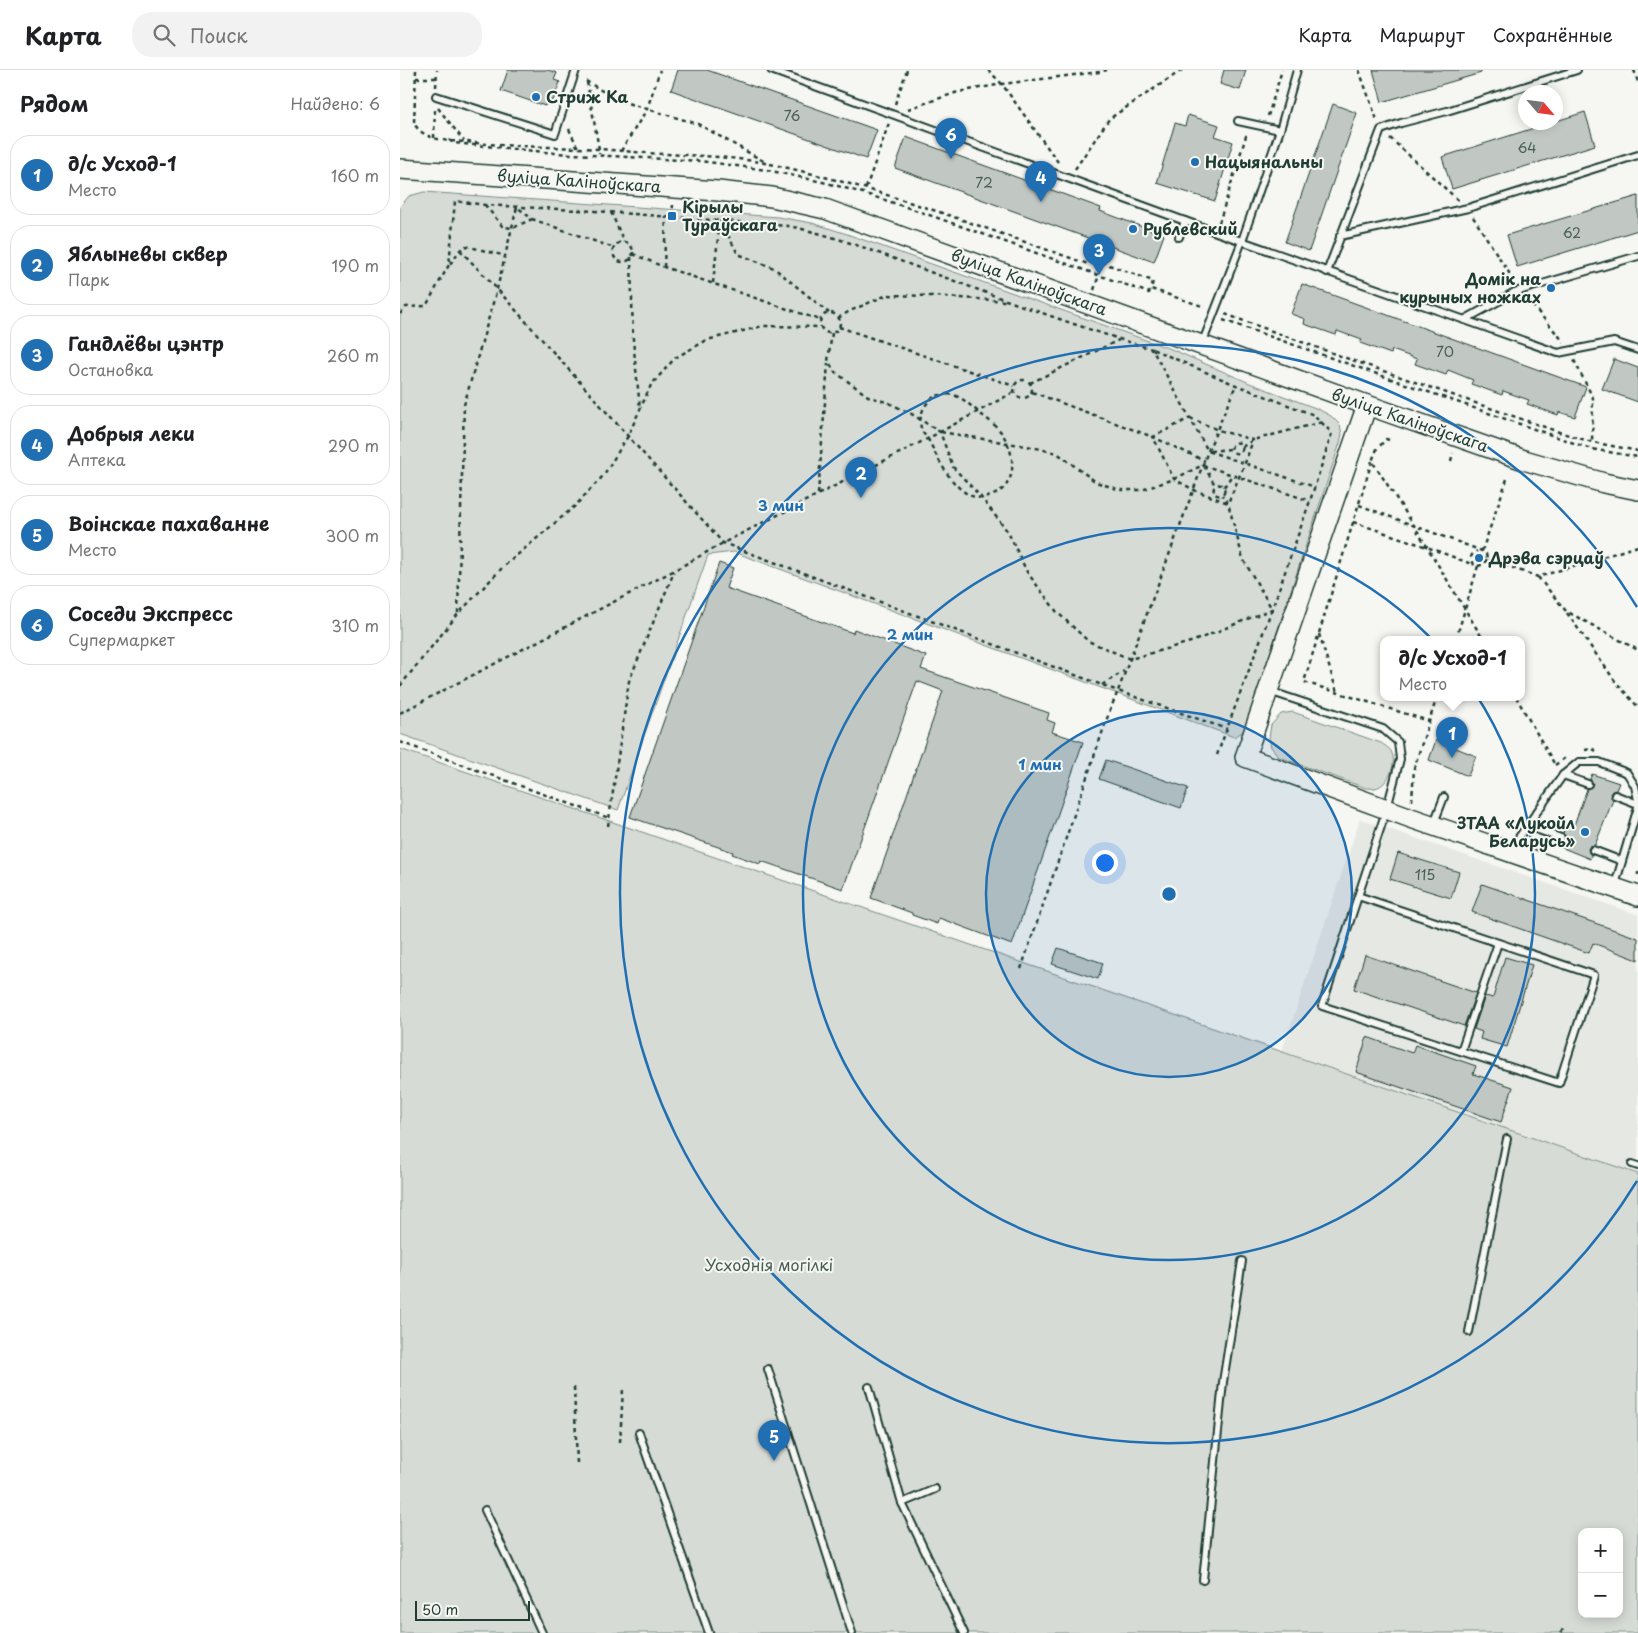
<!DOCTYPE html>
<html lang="ru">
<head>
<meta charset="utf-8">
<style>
	body { margin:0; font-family:"Playpen Sans",sans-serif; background:#f2f2f2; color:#202124 }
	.controls { position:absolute; right:15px; bottom:15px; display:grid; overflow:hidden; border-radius:10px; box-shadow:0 2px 12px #0003 }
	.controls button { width:45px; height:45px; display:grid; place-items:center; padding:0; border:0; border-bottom:1px solid #e0e0e0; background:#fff; color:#202124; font:25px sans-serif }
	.compass { position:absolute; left:1118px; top:15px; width:45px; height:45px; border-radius:50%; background:#fff; box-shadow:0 2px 12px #0003; rotate:118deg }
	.scale { position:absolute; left:15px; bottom:12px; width:115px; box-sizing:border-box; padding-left:5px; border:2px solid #1f3d34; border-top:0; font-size:14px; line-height:18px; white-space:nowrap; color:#1f3d34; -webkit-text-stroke:4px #f6f6f2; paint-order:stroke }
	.you { position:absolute; left:704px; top:792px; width:18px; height:18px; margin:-12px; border:4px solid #fff; border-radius:50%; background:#1a73e8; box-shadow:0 0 0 8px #1a73e833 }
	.badge { display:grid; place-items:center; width:32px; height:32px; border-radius:50%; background:#1f6fb2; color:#fff; font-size:16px; font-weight:700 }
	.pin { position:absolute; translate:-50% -41px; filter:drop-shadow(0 1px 2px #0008) }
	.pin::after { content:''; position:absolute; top:26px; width:18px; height:15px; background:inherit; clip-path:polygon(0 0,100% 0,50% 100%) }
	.popup { position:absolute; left:980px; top:566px; width:145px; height:65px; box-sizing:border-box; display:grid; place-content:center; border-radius:10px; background:#fff; filter:drop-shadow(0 1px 4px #0005); font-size:16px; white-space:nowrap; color:#757577 }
	.popup b { font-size:19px; color:#202124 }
	.popup::after { content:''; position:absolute; left:50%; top:100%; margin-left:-10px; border:10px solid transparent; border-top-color:#fff }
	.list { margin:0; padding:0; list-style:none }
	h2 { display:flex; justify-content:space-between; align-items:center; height:65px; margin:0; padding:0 20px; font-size:21px }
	h2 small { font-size:16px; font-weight:400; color:#757577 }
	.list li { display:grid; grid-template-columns:32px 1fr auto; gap:15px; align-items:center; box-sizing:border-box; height:80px; margin:0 10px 10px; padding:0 10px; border:1px solid #e0e0e0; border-radius:20px }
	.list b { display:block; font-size:19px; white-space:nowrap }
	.list p { margin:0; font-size:16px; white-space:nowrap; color:#757577 }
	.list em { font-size:16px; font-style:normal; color:#757577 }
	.icon { flex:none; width:28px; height:28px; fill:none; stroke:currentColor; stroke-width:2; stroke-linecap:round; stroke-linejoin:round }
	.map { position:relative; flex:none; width:1238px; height:1563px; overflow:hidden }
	header { display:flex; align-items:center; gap:30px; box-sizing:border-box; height:70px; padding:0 25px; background:#fff; border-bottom:1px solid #e0e0e0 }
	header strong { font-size:24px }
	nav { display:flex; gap:28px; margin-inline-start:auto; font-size:18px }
	.search { width:350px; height:45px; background:#f2f2f2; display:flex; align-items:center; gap:12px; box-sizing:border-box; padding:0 18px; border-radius:20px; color:#757577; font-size:19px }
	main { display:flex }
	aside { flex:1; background:#fff }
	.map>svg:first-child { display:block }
	.built { fill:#e6e8e4 }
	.green { fill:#d6dbd6; stroke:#7a8c85; fill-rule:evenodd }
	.building { fill:#c1c8c3; stroke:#1f3d34 }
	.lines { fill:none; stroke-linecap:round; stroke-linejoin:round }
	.lane-casing { stroke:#1f3d34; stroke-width:10 }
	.secondary-casing { stroke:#1f3d34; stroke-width:22 }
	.path { stroke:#1f3d34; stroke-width:2.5; stroke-dasharray:4 4; stroke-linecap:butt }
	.lane { stroke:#f6f6f2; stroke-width:6 }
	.secondary { stroke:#f6f6f2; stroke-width:19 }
	.ring { fill:none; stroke:#1f6fb2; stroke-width:2.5 }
	.poi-dot { fill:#1f6fb2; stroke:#f6f6f2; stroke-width:2 }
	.labels { text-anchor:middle; stroke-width:4; stroke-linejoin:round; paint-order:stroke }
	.number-label { font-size:14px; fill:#486058 }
	.poi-label { font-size:16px; font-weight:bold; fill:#1f3d34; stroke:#f6f6f2; text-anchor:start }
	.street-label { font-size:16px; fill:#1f3d34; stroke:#f6f6f2 }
	.park-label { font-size:16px; fill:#445d54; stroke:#f6f6f2 }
	.centre { fill:#1f6fb2; stroke:#f6f6f2; stroke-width:2.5 }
	.ring-label { font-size:15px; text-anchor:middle; font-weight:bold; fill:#1f6fb2; stroke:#f6f6f2; stroke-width:4; stroke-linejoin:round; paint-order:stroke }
</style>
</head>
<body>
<header>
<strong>Карта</strong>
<div class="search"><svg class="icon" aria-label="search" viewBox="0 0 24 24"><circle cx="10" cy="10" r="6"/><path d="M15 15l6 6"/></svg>Поиск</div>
<nav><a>Карта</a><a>Маршрут</a><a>Сохранённые</a></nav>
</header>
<main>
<aside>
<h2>Рядом<small>Найдено: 6</small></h2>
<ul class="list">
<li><span class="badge">1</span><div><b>д/с Усход-1</b><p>Место</p></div><em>160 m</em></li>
<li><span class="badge">2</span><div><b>Яблыневы сквер</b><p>Парк</p></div><em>190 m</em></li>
<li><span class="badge">3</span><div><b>Гандлёвы цэнтр</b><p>Остановка</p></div><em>260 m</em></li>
<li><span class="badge">4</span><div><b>Добрыя леки</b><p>Аптека</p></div><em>290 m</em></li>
<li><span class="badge">5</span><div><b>Воінскае пахаванне</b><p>Место</p></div><em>300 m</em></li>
<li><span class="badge">6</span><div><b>Соседи Экспресс</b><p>Супермаркет</p></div><em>310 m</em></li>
</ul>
</aside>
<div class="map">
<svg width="1238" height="1563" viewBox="0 0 1238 1563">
	<rect width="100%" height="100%" fill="#f6f6f2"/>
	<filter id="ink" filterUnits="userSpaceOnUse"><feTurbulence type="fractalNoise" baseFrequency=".02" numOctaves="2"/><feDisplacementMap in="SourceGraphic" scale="10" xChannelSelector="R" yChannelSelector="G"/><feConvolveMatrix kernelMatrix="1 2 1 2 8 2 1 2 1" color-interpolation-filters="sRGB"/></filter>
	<g filter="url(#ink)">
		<!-- built -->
		<polygon class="built" points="960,749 1238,845 1238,1096 1232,1094 1227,1100 882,981"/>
		<!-- green -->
		<g class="green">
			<polygon points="24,122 378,147 412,153 444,163 771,279 852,314 918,339 931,346 940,355 942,364 940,373 844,661 834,667 334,482 308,485 218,740 0,664 0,137 9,126"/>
			<path d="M893,642L981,673C984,675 989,678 991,681C997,692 990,712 978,717C974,719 970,718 966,718L879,687L871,677L869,668L871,655L881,644Z"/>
			<path d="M0,679L1238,1104V1563H0ZM1182,1462H1219V1544H1182Z"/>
		</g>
		<!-- building -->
		<g class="building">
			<polygon points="108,0 148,0 157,3 154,10 160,12 153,31 148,29 145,36 101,21"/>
			<polygon points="278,0 307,0 477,60 466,89 271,20"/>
			<polygon points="824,0 846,0 840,20 820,14"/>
			<polygon points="973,0 1081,0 1081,3 982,32"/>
			<polygon points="933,34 957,43 909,181 885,172"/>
			<polygon points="1185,42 1195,75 1052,119 1042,87"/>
			<polygon points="788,45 819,55 815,66 833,72 815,131 757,113 775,53 785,56"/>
			<polygon points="506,67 701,138 700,141 764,165 754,192 495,98"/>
			<polygon points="1238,126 1238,160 1117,197 1107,165"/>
			<polygon points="902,214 1186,317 1175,347 1159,342 1158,345 1127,334 1129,330 1103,321 1102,325 1071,314 1073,310 1048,300 1046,305 1015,294 1017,289 992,280 991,284 960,273 962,270 937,261 936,265 904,254 905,249 891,244"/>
			<polygon points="1214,289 1238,298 1238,332 1202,319"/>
			<polygon points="319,493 333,498 326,518 453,563 454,559 526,586 521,599 649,643 647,650 655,653 652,662 683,672 612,875 539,848 537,854 512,845 512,843 471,828 543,621 517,611 443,819 361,791 360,794 332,784 333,782 230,747"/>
			<polygon points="1036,670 1076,686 1068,706 1029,690"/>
			<polygon points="706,690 788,718 781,738 699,709"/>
			<polygon points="1192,704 1219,713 1216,720 1212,721 1210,724 1213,730 1195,775 1190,776 1188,779 1189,783 1191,785 1190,789 1158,776 1159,773 1162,773 1165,770 1166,767 1163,763 1167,752 1174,755 1187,719 1192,716 1193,713 1190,709"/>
			<polygon points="998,783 1059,802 1051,828 990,809"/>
			<polygon points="1082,814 1238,868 1238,890 1193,873 1189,883 1072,842"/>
			<polygon points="658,878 703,893 698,909 652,894"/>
			<polygon points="965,885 1076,923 1064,956 954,919"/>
			<polygon points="1105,887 1132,895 1107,977 1080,969 1082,962 1074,959 1085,926 1093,928"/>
			<polygon points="967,967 1012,983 1015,975 1076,996 1073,1004 1113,1017 1101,1052 956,1002"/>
		</g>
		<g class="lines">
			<!-- lane casing -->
			<g class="lane-casing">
				<g id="lane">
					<polyline points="371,0 785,151 1158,283 1214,272 1238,280"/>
					<polyline points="36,26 155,64 176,0"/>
					<polyline points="838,51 880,60"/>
					<polyline points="940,166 1068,138 1238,85"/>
					<polyline points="779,167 785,151"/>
					<polyline points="927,202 981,60 1001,53 1047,41 1177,0"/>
					<polyline points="1064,250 1115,222 1238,186"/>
					<polyline points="802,274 842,171 880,60 897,0"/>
					<polyline points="869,621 983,659 998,672 1000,689 987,738 922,936 1159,1013 1194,905 958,826"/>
					<polyline points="1163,705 1179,692 1199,692 1227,703 1235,716 1238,730"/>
					<polyline points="1215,725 1238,734"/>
					<polyline points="1034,753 1044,727"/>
					<polyline points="1127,756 1161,768"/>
					<polyline points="1110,780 1163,705 1188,714"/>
					<polyline points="1193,780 1222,791"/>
					<polyline points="1215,815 1238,737"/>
					<polyline points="1061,981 1098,873"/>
					<polyline points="1232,1094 1238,1096"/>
					<polyline points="1069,1262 1107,1069"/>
					<polyline points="368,1299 452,1563"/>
					<polyline points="469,1317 502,1433 564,1563"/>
					<polyline points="239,1363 309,1563"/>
					<polyline points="502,1433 535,1419"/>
					<polyline points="85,1440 142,1563"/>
					<polyline points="803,1510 823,1312 842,1191"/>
				</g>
			</g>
			<!-- secondary casing -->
			<g class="secondary-casing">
				<g id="secondary">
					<polyline points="0,99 318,121 372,127 425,139 967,335 1124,390 1204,413 1238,420"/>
					<polyline points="967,335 845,687 1011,748 1238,826"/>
				</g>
			</g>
			<!-- path -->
			<g class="path">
				<path d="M16,0L14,53C17,60 26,66 34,68C47,72 63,71 76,73C125,78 174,76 223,81C272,86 322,84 370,94C479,117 583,158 688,194L690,188L753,211L751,219L805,237"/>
				<polyline points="588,0 602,14 658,92"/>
				<polyline points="959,0 977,50"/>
				<polyline points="1234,0 1238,12"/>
				<polyline points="16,8 37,8"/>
				<polyline points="186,11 217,30 298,54 367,93"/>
				<polyline points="187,12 199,79 199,84"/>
				<polyline points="36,17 37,0"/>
				<polyline points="495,34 507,0"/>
				<polyline points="38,38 64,71"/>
				<polyline points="508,39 558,22 602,14 699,2 707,0"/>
				<polyline points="868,46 882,0"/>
				<polyline points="169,59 178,78"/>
				<polyline points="34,68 35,37"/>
				<polyline points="990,68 1058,130"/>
				<polyline points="49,70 54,73 155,83 300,91 367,100 427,113 463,123 518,141 749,223 751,219"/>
				<polyline points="221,81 247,39 260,0"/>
				<polyline points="675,99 709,49 782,0"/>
				<polyline points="466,118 489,53"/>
				<polyline points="85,135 103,157 113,158 132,149"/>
				<polyline points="211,142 224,172"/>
				<polyline points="272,146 273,135"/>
				<polyline points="1073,147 1115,212"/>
				<polyline points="819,153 846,66 849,65"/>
				<circle cx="223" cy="182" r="10"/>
				<polyline points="60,180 97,219 323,473 718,621 808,381 836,315"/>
				<polyline points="233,184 264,197 420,250"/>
				<polyline points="231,187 233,270 240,338"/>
				<polyline points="50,194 60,180 66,176 106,186"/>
				<polyline points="264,197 266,146"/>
				<polyline points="313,213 320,150 338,184 374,198 429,243"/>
				<polyline points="694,220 699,205"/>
				<polyline points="1127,229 1164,272"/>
				<circle cx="430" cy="253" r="10"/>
				<path d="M0,244L6,237L26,236L49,195L55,131L85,135L195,141L388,156C434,165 478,183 522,199C598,227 674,256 752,279L808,381L915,417"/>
				<polyline points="825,244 946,288 1159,362 1192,372 1238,381"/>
				<polyline points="438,248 450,241 487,225 532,226 606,231"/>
				<polyline points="823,250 1191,379 1238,387"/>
				<polyline points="439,257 614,316"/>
				<polyline points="432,263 428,291 435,302 468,326 489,333 510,343 540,362 553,397 580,426 608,462 627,502 657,542 688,571 730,589 794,571 872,539 910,431 932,363 914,345 836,315 752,279"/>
				<polyline points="1174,290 1193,328 1192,372"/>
				<circle cx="623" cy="319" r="9"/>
				<polyline points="630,313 719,270"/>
				<polyline points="632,322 753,367 805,391"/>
				<path d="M547,324C560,325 566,332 576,340C585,348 594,353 601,362C617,384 619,419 587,427C559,434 539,391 529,371C527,367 522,363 521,358C518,346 525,331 536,326C539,325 544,325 547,324Z"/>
				<polygon points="790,348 818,360 853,370 845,393 828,433 794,420 774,409 753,367"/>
				<polyline points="541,362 632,377 657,383 696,412 720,420 742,420 774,409 803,395 910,431"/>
				<polyline points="989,370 986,369 977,379 972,391 1015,457 1083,569"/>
				<circle cx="837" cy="378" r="5.5"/>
				<polyline points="842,377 853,370 922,352"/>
				<polyline points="810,381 831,379"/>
				<polyline points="972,391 904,612 1029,651"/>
				<polyline points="1051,391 1053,383"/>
				<polyline points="804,396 815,415"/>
				<circle cx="819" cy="420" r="5.5"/>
				<polyline points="824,417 832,405"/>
				<polyline points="418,424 428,293"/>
				<polyline points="959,435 1082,481 1086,484 1087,489 1138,507 1238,476"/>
				<polyline points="953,452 1027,477 1074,495"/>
				<polyline points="1082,481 1107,409"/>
				<polyline points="1074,495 1071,487 1073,483 1077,481"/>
				<polyline points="1078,496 1084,494 1087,489"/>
				<polyline points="1138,507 1166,541 1238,580"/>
				<polyline points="58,543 64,335 97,219 117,137 132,149 214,178"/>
				<polyline points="1167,543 1215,611 1238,637"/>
				<polyline points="919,564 937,622"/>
				<polyline points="1056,569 1078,496"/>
				<polyline points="702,615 724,601"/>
				<polyline points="0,616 58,544 103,497 175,436 203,406 228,366 251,315 275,288 307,270 363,256 421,257"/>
				<polyline points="1116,627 1155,695"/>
				<polyline points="0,643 275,500 323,473 527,369 614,322"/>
				<polyline points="0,672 209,748"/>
				<polyline points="1185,680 1193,679 1196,681"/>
				<polyline points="817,685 872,539 843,489 828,433 822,425"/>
				<polyline points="1155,695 1166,687"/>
				<polyline points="1012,731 1014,698 1037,627"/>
				<polyline points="208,756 229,611 274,502"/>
				<polyline points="1238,802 1238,805"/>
				<polyline points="621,899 710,640 718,621 827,659"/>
				<polyline points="174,1317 177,1394"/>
				<polyline points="220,1372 223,1319"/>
				<polyline points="1161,1563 1163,1559"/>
			</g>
			<!-- lane -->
			<use href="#lane" class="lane"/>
			<!-- secondary -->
			<use href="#secondary" class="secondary"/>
		</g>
	</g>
	<!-- distance rings -->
	<circle cx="769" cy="824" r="183" fill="#1f6fb2" fill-opacity=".12"/>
	<g class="ring">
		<circle cx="769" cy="824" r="183"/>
		<circle cx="769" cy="824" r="366"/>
		<path d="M1237 1111A549 549 0 1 1 1237 537"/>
	</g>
	<!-- markers -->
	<g class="poi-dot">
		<circle cx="136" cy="27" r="5"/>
		<circle cx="795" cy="92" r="5"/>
		<rect x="267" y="141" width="10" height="10" rx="2.5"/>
		<circle cx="733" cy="159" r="5"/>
		<circle cx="1151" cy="218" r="5"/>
		<circle cx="1079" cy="488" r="5"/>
		<circle cx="1185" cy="762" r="5"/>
	</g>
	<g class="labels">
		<!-- number labels -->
		<g class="number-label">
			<text x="392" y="51">76</text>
			<text x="1127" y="83">64</text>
			<text x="584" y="118">72</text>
			<text x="1172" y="168">62</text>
			<text x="1045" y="287">70</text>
			<text x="1025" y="810">115</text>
		</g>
		<!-- poi labels -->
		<g class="poi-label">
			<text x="146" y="33">Стриж Ка</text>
			<text x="805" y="98">Нацыянальны</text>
			<text x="282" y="143">Кірылы<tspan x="282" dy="18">Тураўскага</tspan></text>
			<text x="743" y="165">Рублевский</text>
			<text x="1141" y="215" text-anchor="end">Домік на<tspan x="1141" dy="18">курыных ножках</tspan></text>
			<text x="1089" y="494">Дрэва сэрцаў</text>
			<text x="1175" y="759" text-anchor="end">ЗТАА «Лукойл<tspan x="1175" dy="18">Беларусь»</tspan></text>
		</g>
		<!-- street labels -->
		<g class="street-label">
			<text transform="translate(179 111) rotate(4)" y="6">вуліца Каліноўскага</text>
			<text transform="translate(629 212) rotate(20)" y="6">вуліца Каліноўскага</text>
			<text transform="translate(1010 350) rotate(19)" y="6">вуліца Каліноўскага</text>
		</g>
		<!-- park labels -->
		<g class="park-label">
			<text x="369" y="1201">Усходнія могілкі</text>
		</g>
	</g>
	<circle cx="769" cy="824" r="8" class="centre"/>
	<g class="ring-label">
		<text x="381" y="441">3 мин</text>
		<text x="510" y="570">2 мин</text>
		<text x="640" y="700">1 мин</text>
	</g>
</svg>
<div class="controls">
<button>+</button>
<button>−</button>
</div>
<svg class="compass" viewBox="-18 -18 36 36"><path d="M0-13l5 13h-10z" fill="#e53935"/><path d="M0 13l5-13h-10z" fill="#757577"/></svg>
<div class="scale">50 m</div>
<div class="you"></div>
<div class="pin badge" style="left:1052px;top:688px">1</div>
<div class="popup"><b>д/с Усход-1</b>Место</div>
<div class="pin badge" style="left:461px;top:428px">2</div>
<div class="pin badge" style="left:699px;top:205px">3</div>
<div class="pin badge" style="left:641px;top:132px">4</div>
<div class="pin badge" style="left:374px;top:1391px">5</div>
<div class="pin badge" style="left:551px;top:89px">6</div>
</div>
</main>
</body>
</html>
